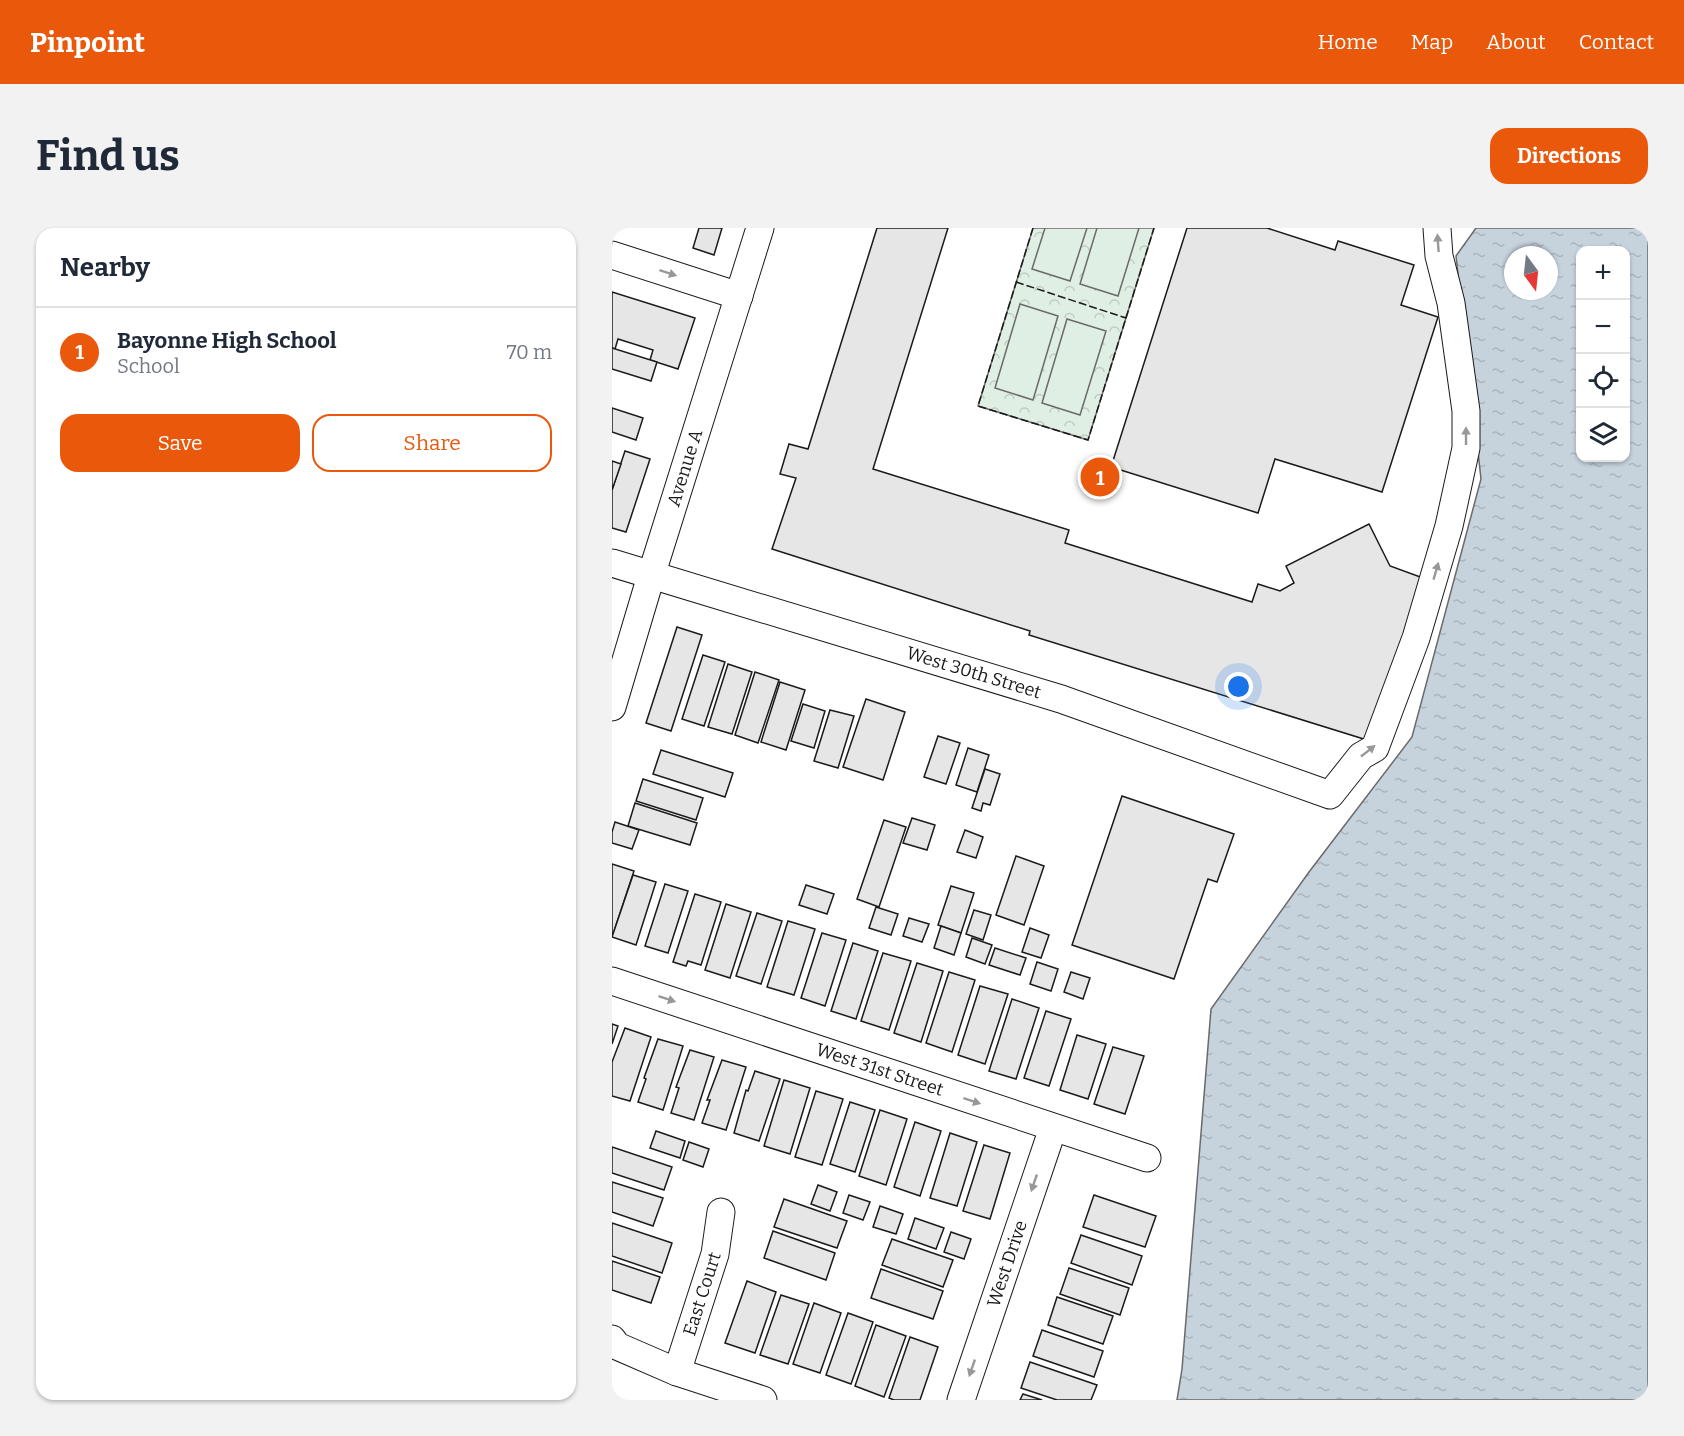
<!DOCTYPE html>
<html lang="en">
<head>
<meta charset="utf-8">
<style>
	body { margin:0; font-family:Bitter,serif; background:#f2f2f3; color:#1f2937 }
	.controls { position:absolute; right:18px; top:18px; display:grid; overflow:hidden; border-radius:12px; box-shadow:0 2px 4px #0004 }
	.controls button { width:54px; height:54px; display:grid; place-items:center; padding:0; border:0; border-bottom:2px solid #e0e1e3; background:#fff; color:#1f2937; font:30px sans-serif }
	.compass { position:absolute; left:892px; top:18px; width:54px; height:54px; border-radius:50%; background:#fff; box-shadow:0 2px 4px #0004; rotate:165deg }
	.you { position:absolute; left:627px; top:459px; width:21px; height:21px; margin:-15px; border:4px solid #fff; border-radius:50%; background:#1a73e8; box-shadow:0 0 0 9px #1a73e833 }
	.badge { display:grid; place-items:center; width:39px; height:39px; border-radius:50%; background:#ea580c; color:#fff; font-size:20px; font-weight:700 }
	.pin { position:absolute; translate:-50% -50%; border:3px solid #fff; box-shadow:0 2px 6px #0006 }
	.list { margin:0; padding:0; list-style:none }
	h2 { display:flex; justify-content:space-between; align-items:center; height:78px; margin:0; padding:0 24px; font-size:26px }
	h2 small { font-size:20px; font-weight:400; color:#747a83 }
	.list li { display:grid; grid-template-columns:39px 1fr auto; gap:18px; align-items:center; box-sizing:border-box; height:90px; padding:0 24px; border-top:2px solid #e0e1e3 }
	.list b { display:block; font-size:22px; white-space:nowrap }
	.list p { margin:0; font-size:20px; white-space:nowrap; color:#747a83 }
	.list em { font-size:20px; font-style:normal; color:#747a83 }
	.actions { display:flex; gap:12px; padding:18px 24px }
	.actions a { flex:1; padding:14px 0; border:2px solid #ea580c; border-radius:18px; text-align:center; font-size:21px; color:#ea580c }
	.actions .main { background:#ea580c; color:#fff }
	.icon { flex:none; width:33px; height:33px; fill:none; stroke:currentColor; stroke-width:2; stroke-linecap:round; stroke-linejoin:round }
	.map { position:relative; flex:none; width:1036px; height:1172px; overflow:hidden; border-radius:18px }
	header { display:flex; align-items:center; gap:36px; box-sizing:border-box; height:84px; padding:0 30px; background:#ea580c; color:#fff }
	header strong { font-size:28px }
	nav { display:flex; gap:33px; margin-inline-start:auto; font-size:21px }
	.intro { display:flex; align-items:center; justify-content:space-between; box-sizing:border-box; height:144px; padding:0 36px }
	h1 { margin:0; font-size:42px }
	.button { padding:15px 27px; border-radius:18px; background:#ea580c; color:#fff; font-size:21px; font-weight:700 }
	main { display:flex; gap:36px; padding:0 36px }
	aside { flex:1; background:#fff; border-radius:18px; box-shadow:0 2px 4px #0004 }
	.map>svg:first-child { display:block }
	.park { fill:url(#park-crowns); stroke:#6a6a6a; stroke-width:1.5 }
	.pitch { fill:#e0efe3; stroke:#6a6a6a; stroke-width:1.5 }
	.water { fill:url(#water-ripples); stroke:#6a6a6a; stroke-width:1.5; fill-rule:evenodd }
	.building { fill:#e6e6e6; stroke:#1a1a1a; stroke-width:1.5 }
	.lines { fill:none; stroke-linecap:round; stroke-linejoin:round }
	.minor-casing { stroke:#1a1a1a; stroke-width:29 }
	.minor { stroke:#fff; stroke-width:27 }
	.fence { stroke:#1a1a1a; stroke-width:1.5; stroke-dasharray:8 3; stroke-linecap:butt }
	.oneway { fill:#989898 }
	.labels { text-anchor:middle; stroke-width:4.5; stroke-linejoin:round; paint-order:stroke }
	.street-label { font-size:18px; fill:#1a1a1a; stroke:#fff }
</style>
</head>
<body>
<header>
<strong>Pinpoint</strong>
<nav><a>Home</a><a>Map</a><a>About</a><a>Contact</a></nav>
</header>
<div class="intro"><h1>Find us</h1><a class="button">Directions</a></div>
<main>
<aside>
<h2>Nearby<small></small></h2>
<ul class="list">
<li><span class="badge">1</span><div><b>Bayonne High School</b><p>School</p></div><em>70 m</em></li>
</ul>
<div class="actions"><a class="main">Save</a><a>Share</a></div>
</aside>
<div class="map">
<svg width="1036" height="1172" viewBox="0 0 1036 1172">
	<defs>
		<pattern id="park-crowns" width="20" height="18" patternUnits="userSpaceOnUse" patternTransform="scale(1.5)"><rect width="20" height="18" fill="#e0efe3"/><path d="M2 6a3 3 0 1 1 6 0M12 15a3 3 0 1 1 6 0" fill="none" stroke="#c0ccc2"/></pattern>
		<pattern id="water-ripples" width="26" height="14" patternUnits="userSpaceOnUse" patternTransform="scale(1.5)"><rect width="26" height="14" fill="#c6d2dc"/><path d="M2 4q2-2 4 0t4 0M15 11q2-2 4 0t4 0" fill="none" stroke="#aab4bc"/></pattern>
	</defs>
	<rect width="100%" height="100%" fill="#fff"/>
	<!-- park -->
	<polygon class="park" points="421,0 542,0 476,212 366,178"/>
	<!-- pitch -->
	<g class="pitch">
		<polygon points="433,0 475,0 458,53 420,41"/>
		<polygon points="485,0 527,0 506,68 468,56"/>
		<polygon points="408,76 446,88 421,172 383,160"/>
		<polygon points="455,91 494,103 468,187 430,175"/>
	</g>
	<!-- water -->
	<path class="water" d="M864,0H1036V1172H565L570,1141L599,781L697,644L800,509L869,251L844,28ZM969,22H1014V230H969ZM901,27H937V63H901Z"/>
	<!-- building -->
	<g class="building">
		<polygon points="87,0 110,0 102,27 81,20"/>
		<polygon points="265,0 336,0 261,241 457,302 453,315 640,374 646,356 668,363 682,355 674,338 757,296 778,338 811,350 755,512 417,407 418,403 160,321 184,250 168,246 177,216 196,221"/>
		<polygon points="575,0 655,0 723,22 726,13 802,37 789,77 826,89 770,264 663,231 646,285 499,239"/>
		<polygon points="0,64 83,90 66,141 38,132 41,122 6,111 3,121 0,120"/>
		<polygon points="0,120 45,134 39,153 0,141"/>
		<polygon points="0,180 31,190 24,212 0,204"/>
		<polygon points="13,223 38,231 14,304 0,300 0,262"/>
		<polygon points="0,233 9,236 0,262"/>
		<polygon points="65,399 90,407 59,503 34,495"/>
		<polygon points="91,427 113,434 92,498 70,491"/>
		<polygon points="116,436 140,444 120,506 96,499"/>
		<polygon points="143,444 167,452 146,515 123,507"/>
		<polygon points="168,454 193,462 174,522 149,514"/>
		<polygon points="254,471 293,484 271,552 231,539"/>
		<polygon points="191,476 213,483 202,520 179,513"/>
		<polygon points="218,482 242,488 226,540 202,533"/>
		<polygon points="326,508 348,515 334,556 312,549"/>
		<polygon points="356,520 377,527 365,564 344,557"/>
		<polygon points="49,522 121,545 113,569 41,546"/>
		<polygon points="373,541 388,546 378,577 371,575 369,583 360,580"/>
		<polygon points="31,551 91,570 84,592 24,573"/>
		<polygon points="510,568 622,606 605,654 596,651 562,751 460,717"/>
		<polygon points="23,575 85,595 78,617 16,598"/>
		<polygon points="300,590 323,597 315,622 291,615"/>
		<polygon points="272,592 294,599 267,679 245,671"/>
		<polygon points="3,594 27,602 20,621 0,615 0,604"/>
		<polygon points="353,602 371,609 364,630 345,624"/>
		<polygon points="404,628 432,638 412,697 384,687"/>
		<polygon points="0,636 22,643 0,709"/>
		<polygon points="21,647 44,654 24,717 0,709"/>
		<polygon points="53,656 76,663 56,725 33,718"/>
		<polygon points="194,657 222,666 215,686 187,677"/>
		<polygon points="339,658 362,665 349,705 326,697"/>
		<polygon points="83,666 109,674 89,737 76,733 74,738 61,734"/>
		<polygon points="114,676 139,684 118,750 93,742"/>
		<polygon points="264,679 286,686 279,707 257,700"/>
		<polygon points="362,682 379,687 371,712 354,706"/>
		<polygon points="145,685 170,693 149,756 124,748"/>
		<polygon points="297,690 317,696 310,714 291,708"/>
		<polygon points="176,693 203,701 182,767 155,759"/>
		<polygon points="329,698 349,705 342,727 322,720"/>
		<polygon points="418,700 437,707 429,730 410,724"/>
		<polygon points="210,705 234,712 213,778 189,770"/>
		<polygon points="360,710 380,717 373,736 354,729"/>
		<polygon points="241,715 266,723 244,791 219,783"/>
		<polygon points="383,720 414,730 408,747 377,737"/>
		<polygon points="271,725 299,733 277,802 249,793"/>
		<polygon points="425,734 446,741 439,763 418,756"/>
		<polygon points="305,735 331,743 309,814 282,805"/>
		<polygon points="337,744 363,752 340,824 314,815"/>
		<polygon points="459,744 478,750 471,771 452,764"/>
		<polygon points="368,758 396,766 373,836 346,827"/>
		<polygon points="400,771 427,780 404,851 377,843"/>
		<polygon points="434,783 459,791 437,858 412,850"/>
		<polygon points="0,796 6,798 0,816"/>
		<polygon points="13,800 39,809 18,873 0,868 0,834"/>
		<polygon points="465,807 494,816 476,871 448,862"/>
		<polygon points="46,811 71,818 51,882 26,874 34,851 32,850"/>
		<polygon points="501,819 532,828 513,886 482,876"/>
		<polygon points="78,822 102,829 82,892 59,885 67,860 64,859"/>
		<polygon points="110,832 134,839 114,902 90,895 98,872 95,872"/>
		<polygon points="143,843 168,851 147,913 122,905 134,862 136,863"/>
		<polygon points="172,852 198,860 178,926 152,918"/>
		<polygon points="204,863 231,871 210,937 183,929"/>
		<polygon points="238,874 263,882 243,944 218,936"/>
		<polygon points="268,882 295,891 274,957 247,948"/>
		<polygon points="303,894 329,903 308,968 282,959"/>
		<polygon points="44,903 73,913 68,930 38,920"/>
		<polygon points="338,905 365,914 345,978 318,970"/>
		<polygon points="77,914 97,921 91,939 71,932"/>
		<polygon points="372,917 398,925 378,991 351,983"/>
		<polygon points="0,919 60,939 52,962 0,945"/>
		<polygon points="0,954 51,970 41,998 0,984"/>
		<polygon points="206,957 225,964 218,983 199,976"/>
		<polygon points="237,967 258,974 251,992 231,985"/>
		<polygon points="482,967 544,988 533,1019 471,999"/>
		<polygon points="172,971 235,993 225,1020 162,999"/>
		<polygon points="268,978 291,986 284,1006 261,999"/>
		<polygon points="303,990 332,1000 324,1021 296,1011"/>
		<polygon points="0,995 60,1015 50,1045 0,1028"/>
		<polygon points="161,1003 223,1025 214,1052 152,1030"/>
		<polygon points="339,1004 359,1011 352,1031 332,1024"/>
		<polygon points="469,1007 530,1028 520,1057 459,1035"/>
		<polygon points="280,1011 341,1032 331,1059 270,1037"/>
		<polygon points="0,1033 48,1049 39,1075 0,1062"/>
		<polygon points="457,1040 517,1060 508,1087 448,1066"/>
		<polygon points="269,1041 331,1063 321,1091 259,1070"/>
		<polygon points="135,1053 164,1064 143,1125 113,1115"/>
		<polygon points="169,1067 197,1076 176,1136 148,1127"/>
		<polygon points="445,1069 501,1088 491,1116 436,1097"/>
		<polygon points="202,1075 229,1085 208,1145 181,1136"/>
		<polygon points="236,1085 261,1094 239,1156 214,1147"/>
		<polygon points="264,1097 294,1108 272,1169 243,1158"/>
		<polygon points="430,1102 491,1123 482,1149 421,1128"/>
		<polygon points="298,1109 326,1119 308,1172 282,1172 277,1170"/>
		<polygon points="418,1134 485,1157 479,1172 445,1172 409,1160"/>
		<polygon points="411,1166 430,1172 408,1172"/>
	</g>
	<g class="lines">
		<!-- minor casing -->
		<g class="minor-casing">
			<g id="minor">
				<polyline points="0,27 127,68"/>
				<path id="s1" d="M0,335L449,471L718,567L749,528L763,520L804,410L837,298L854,220V183L839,75L827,28L825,0"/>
				<path id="s2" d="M0,479L39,348L148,0"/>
				<path id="s3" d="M0,753L535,930"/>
				<polyline points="0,1111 5,1118 65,1144 151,1172"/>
				<path id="s4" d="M65,1144L103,1026L109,984"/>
				<path id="s5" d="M349,1172L441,900"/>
			</g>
		</g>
		<!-- minor -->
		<use href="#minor" class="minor"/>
		<!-- fence -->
		<g class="fence">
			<polyline points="421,0 366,178 476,212 542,0"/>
			<polyline points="404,54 514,90"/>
		</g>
	</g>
	<!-- one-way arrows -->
	<defs><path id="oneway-solid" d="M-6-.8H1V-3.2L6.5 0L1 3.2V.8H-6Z" transform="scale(1.5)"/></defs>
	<g class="oneway">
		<use href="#oneway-solid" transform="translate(826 15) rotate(-94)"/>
		<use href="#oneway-solid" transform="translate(56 45) rotate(18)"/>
		<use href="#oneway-solid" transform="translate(854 208) rotate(-90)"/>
		<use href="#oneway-solid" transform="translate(824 343) rotate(-74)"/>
		<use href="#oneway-solid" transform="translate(756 523) rotate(-38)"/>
		<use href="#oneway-solid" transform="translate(55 771) rotate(18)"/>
		<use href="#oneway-solid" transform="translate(360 873) rotate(18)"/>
		<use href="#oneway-solid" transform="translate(422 955) rotate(109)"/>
		<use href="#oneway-solid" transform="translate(360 1140) rotate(109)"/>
	</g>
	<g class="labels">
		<!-- street labels -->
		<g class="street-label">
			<text dy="6" stroke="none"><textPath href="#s2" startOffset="250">Avenue A</textPath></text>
			<text dy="6" stroke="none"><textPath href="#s1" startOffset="378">West 30th Street</textPath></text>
			<text dy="6" stroke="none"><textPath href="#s3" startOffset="282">West 31st Street</textPath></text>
			<text dy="6" stroke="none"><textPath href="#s5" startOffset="144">West Drive</textPath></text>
			<text dy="6" stroke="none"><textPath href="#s4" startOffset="82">East Court</textPath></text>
		</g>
	</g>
</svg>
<div class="controls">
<button>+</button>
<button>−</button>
<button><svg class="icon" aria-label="locate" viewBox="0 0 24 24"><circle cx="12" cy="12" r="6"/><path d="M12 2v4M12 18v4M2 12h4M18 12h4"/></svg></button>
<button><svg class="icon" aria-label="layers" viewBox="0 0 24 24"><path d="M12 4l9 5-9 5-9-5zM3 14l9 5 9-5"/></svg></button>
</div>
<svg class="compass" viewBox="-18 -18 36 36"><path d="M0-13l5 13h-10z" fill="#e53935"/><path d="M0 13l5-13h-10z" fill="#747a83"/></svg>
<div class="you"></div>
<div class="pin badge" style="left:488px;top:249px">1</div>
</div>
</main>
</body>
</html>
